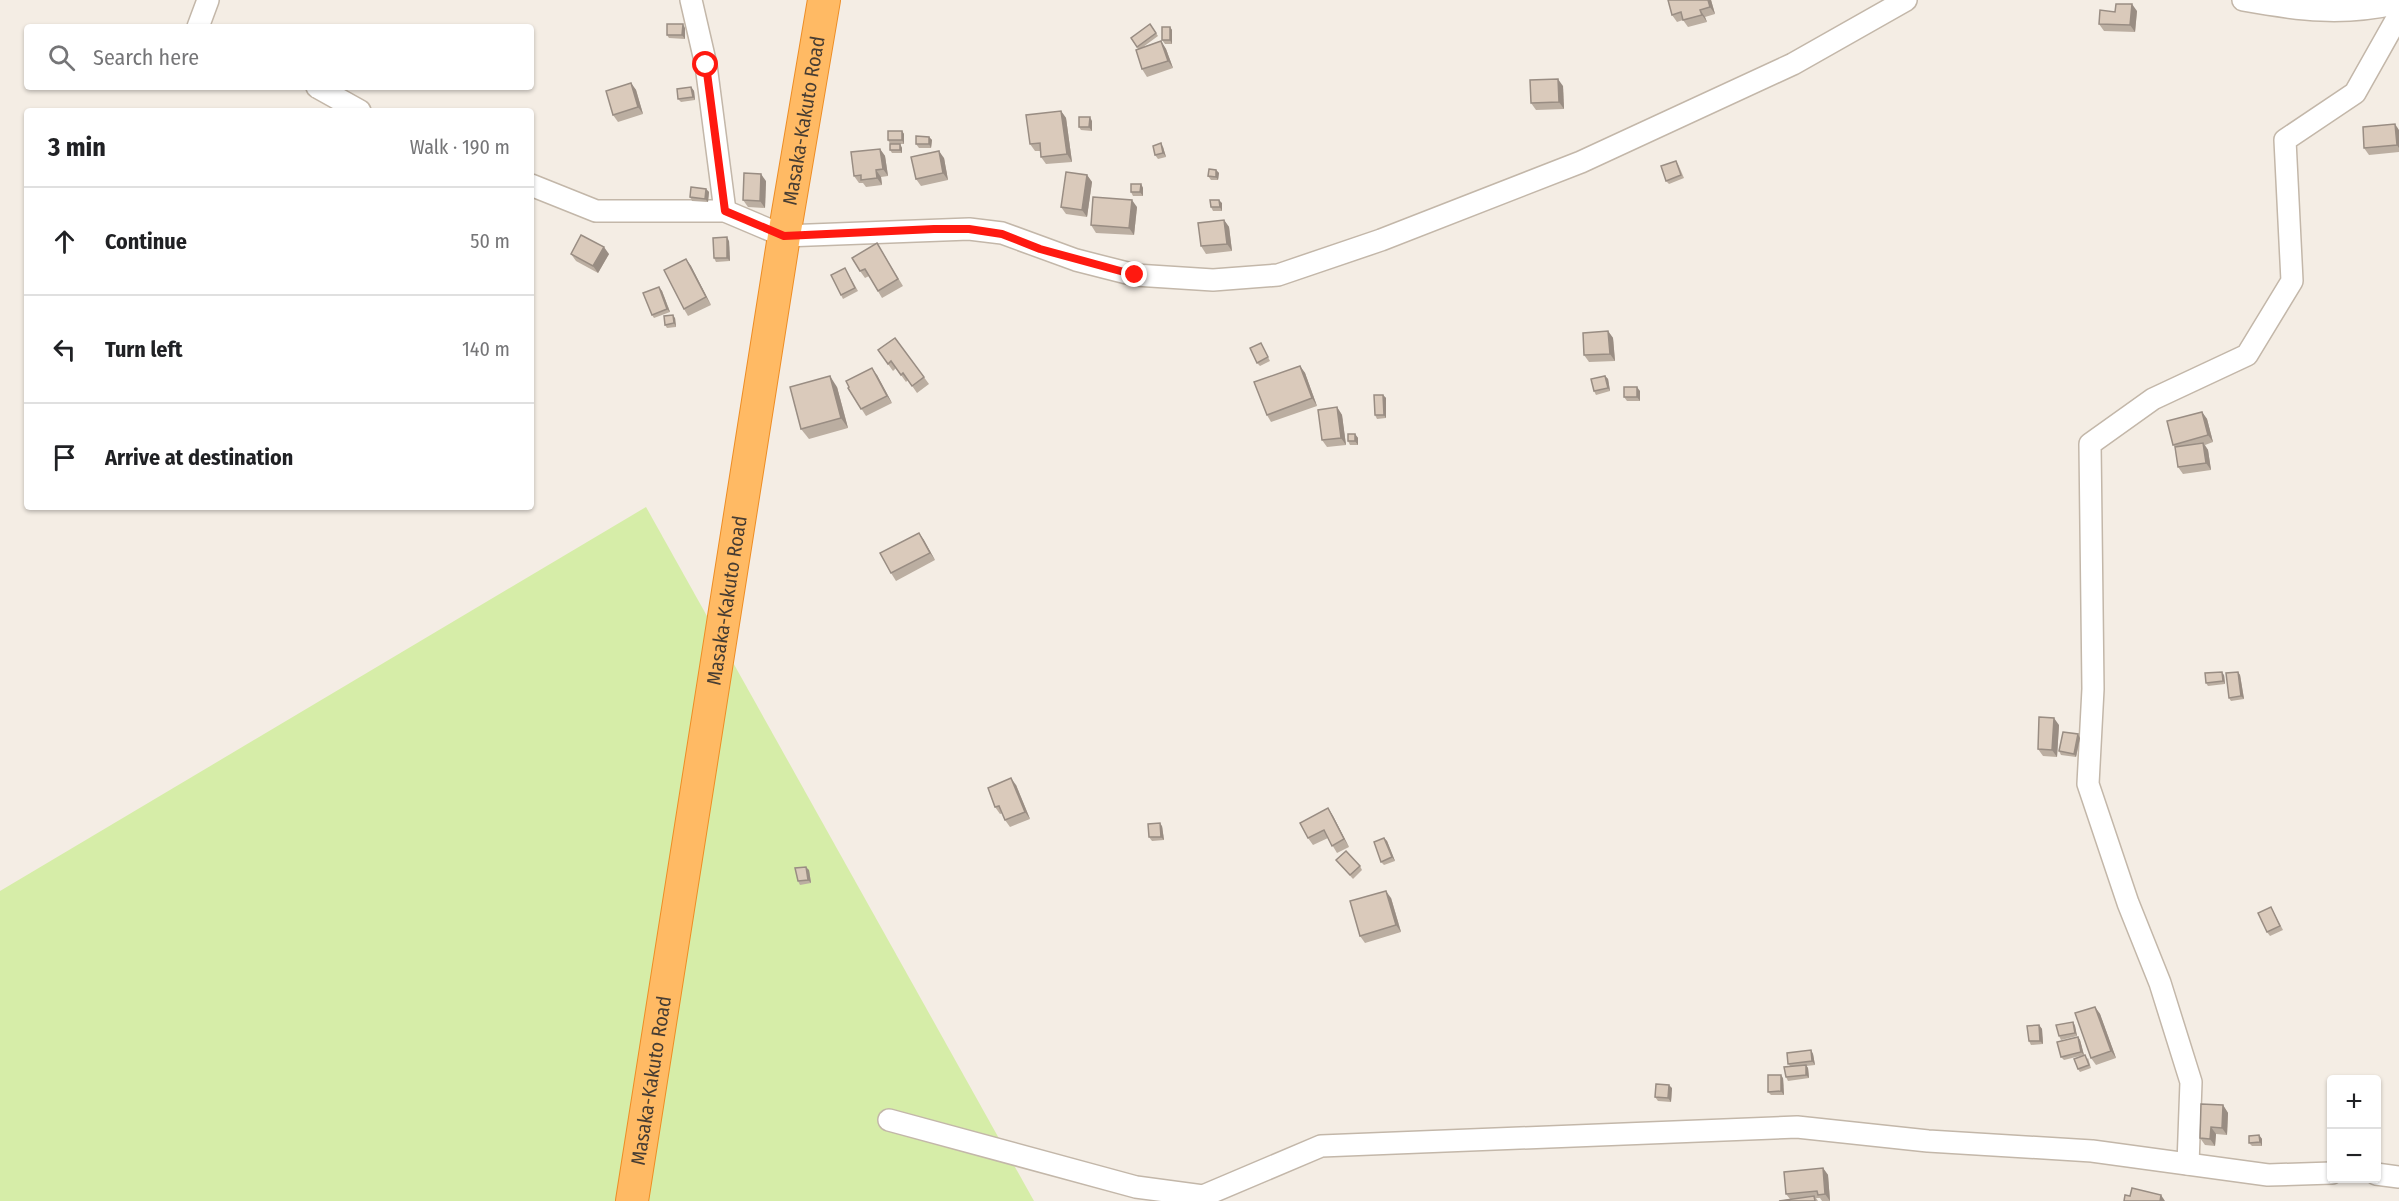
<!DOCTYPE html>
<html lang="en">
<head>
<meta charset="utf-8">
<style>
	body { margin:0; font-family:"Fira Sans Condensed",sans-serif; background:#f6f6f6; color:#202124 }
	.controls { position:absolute; right:18px; bottom:18px; display:grid; overflow:hidden; border-radius:6px; box-shadow:0 2px 4px #0004 }
	.controls button { width:54px; height:54px; display:grid; place-items:center; padding:0; border:0; border-bottom:2px solid #e0e0e0; background:#fff; color:#202124; font:30px sans-serif }
	.stop { position:absolute; width:18px; height:18px; margin:-14px; border:4px solid #ff1910; border-radius:50%; background:#fff }
	.stop.end { background:#ff1910; border-color:#fff; box-shadow:0 2px 6px #0008 }
	.list { margin:0; padding:0; list-style:none }
	h2 { display:flex; justify-content:space-between; align-items:center; height:78px; margin:0; padding:0 24px; font-size:26px }
	h2 small { font-size:20px; font-weight:400; color:#757577 }
	.list li { display:grid; grid-template-columns:39px 1fr auto; gap:18px; align-items:center; box-sizing:border-box; height:108px; padding:0 24px; border-top:2px solid #e0e0e0 }
	.list b { display:block; font-size:22px; white-space:nowrap }
	.list em { font-size:20px; font-style:normal; color:#757577 }
	.icon { flex:none; width:33px; height:33px; fill:none; stroke:currentColor; stroke-width:2; stroke-linecap:round; stroke-linejoin:round }
	.map { position:relative; flex:none; width:2399px; height:1201px; overflow:hidden }
	.search { position:absolute; background:#fff; box-shadow:0 2px 4px #0004; left:24px; top:24px; width:510px; height:66px; display:flex; align-items:center; gap:15px; box-sizing:border-box; padding:0 21px; border-radius:6px; color:#757577; font-size:22px }
	.panel { position:absolute; background:#fff; box-shadow:0 2px 4px #0004; left:24px; top:108px; width:510px; height:402px; border-radius:6px }
	.map>svg:first-child { display:block }
	.green { fill:#d6eda8 }
	.lines { fill:none; stroke-linecap:round; stroke-linejoin:round }
	.minor-casing { stroke:#c3b7a9; stroke-width:24 }
	.highway-casing { stroke:#ed8d25; stroke-width:34 }
	.minor { stroke:#fff; stroke-width:21 }
	.highway { stroke:#ffba64; stroke-width:32 }
	.wall { fill:#bbaea1 }
	.shaded-wall { fill:#998d83 }
	.building { fill:#dacabb; stroke:#998d83; stroke-width:1.5 }
	.route { stroke:#ff1910; stroke-width:8 }
	.labels { text-anchor:middle; stroke-width:5; stroke-linejoin:round; paint-order:stroke }
	.street-label { font-size:20px; fill:#473d33; stroke:#fff }
</style>
</head>
<body>
<div class="map">
<svg width="2399" height="1201" viewBox="0 0 2399 1201">
	<rect width="100%" height="100%" fill="#f4ede4"/>
	<!-- green -->
	<polygon class="green" points="646,507 1034,1201 0,1201 0,891"/>
	<g class="lines">
		<!-- minor casing -->
		<g class="minor-casing">
			<g id="minor">
				<polyline points="691,0 706,65 725,211"/>
				<path d="M2243,0C2299,10 2343,16 2399,3"/>
				<polyline points="198,27 208,0"/>
				<polyline points="317,87 360,111"/>
				<polyline points="531,185 596,211 725,211 784,236 969,229 1002,233 1076,260 1135,275 1213,280 1278,275 1381,240 1581,162 1793,64 1906,0"/>
				<polyline points="889,1120 1136,1187 1203,1196 1321,1146 1797,1127 1928,1141 2092,1151 2268,1175 2332,1173"/>
				<polyline points="2188,1164 2191,1082 2160,983 2128,903 2088,784 2093,689 2090,444 2153,399 2247,355 2292,281 2285,140 2355,93 2399,15"/>
				<polyline points="2376,1174 2399,1177"/>
			</g>
		</g>
		<!-- highway casing -->
		<g class="highway-casing">
			<g id="highway">
				<path id="s1" d="M632,1201L784,236L824,0"/>
			</g>
		</g>
		<!-- minor -->
		<use href="#minor" class="minor"/>
		<!-- highway -->
		<use href="#highway" class="highway"/>
	</g>
	<!-- wall -->
	<g class="wall">
		<polygon points="1711,0 1715,14 1705,17 1707,22 1688,27 1683,20 1677,22 1672,15"/>
		<polygon points="2137,11 2135,32 2104,31 2099,24 2115,12"/>
		<polygon points="1150,24 1158,36 1143,47 1161,41 1166,49 1173,68 1147,77 1142,69 1138,49 1131,38"/>
		<polygon points="1170,27 1172,30 1172,44 1165,44 1162,40"/>
		<polygon points="685,28 685,39 669,38 667,35"/>
		<polygon points="631,83 636,90 643,114 618,122 613,115"/>
		<polygon points="1563,86 1564,109 1536,110 1531,103"/>
		<polygon points="691,87 694,91 695,100 681,102 678,99"/>
		<polygon points="1061,111 1066,118 1072,162 1046,164 1041,157 1041,151 1035,151 1030,144"/>
		<polygon points="1092,121 1092,131 1081,130 1079,127"/>
		<polygon points="2399,130 2399,152 2369,155 2364,148"/>
		<polygon points="902,131 904,134 904,144 891,144 900,144 902,148 902,153 892,153 890,150 890,144 888,140"/>
		<polygon points="929,137 932,140 931,148 919,148 916,144"/>
		<polygon points="1163,147 1166,157 1158,159 1155,155"/>
		<polygon points="880,149 885,156 888,176 881,177 882,185 866,187 863,183 859,183 854,176"/>
		<polygon points="944,158 948,180 921,186 916,179"/>
		<polygon points="1676,161 1678,164 1684,178 1669,184 1666,181"/>
		<polygon points="1216,170 1219,173 1218,180 1211,180 1208,176"/>
		<polygon points="1087,175 1092,182 1087,217 1066,214 1061,207"/>
		<polygon points="766,181 765,208 748,207 743,200"/>
		<polygon points="1141,184 1143,188 1143,196 1133,196 1131,192"/>
		<polygon points="706,189 709,192 708,202 692,201 690,197"/>
		<polygon points="1222,203 1222,211 1213,211 1211,207"/>
		<polygon points="1137,207 1134,235 1096,233 1091,225"/>
		<polygon points="1224,220 1229,227 1232,251 1206,254 1201,246"/>
		<polygon points="729,241 730,261 716,262 714,258"/>
		<polygon points="877,243 903,286 882,298 869,276 865,278 860,271"/>
		<polygon points="571,254 609,254 598,273 576,261"/>
		<polygon points="686,259 691,266 711,305 688,316 684,309"/>
		<polygon points="845,268 858,291 843,299 841,295"/>
		<polygon points="659,287 662,291 670,312 654,318 652,315"/>
		<polygon points="675,318 676,327 667,328 665,325"/>
		<polygon points="1608,331 1613,338 1615,361 1589,362 1584,355"/>
		<polygon points="895,338 929,384 917,393 908,380 906,382 896,368 893,371 878,350"/>
		<polygon points="1261,343 1270,361 1260,366 1257,363"/>
		<polygon points="1300,366 1305,373 1317,406 1271,422 1267,415"/>
		<polygon points="877,375 892,403 866,416 848,388"/>
		<polygon points="1605,376 1608,379 1610,391 1596,395 1594,391"/>
		<polygon points="837,387 848,428 809,439 801,429"/>
		<polygon points="1640,391 1640,401 1627,401 1624,397"/>
		<polygon points="1383,395 1386,398 1386,418 1377,419 1375,415"/>
		<polygon points="1337,407 1342,415 1346,445 1327,447 1322,440"/>
		<polygon points="2202,412 2207,419 2213,442 2205,445 2208,450 2211,470 2183,474 2178,467 2175,447 2173,445"/>
		<polygon points="1355,434 1358,438 1358,445 1350,445 1348,441"/>
		<polygon points="919,533 935,560 896,581 891,573"/>
		<polygon points="2238,672 2240,675 2244,699 2231,701 2229,698"/>
		<polygon points="2224,675 2225,684 2208,686 2206,683"/>
		<polygon points="2059,725 2057,757 2043,756 2038,749"/>
		<polygon points="2080,738 2076,757 2061,755 2059,751"/>
		<polygon points="1016,785 1030,819 1010,827 1005,820 1003,813 1000,814 995,807"/>
		<polygon points="1328,808 1333,816 1349,847 1337,853 1328,838 1313,845 1308,838"/>
		<polygon points="1162,826 1164,840 1152,841 1149,837"/>
		<polygon points="1384,838 1387,841 1395,861 1384,865 1381,862"/>
		<polygon points="1336,860 1360,866 1362,870 1353,879"/>
		<polygon points="809,870 811,883 800,885 798,881"/>
		<polygon points="1391,898 1401,932 1365,943 1360,936"/>
		<polygon points="2271,907 2283,930 2270,936 2267,932"/>
		<polygon points="2095,1007 2100,1014 2116,1058 2096,1065 2091,1058"/>
		<polygon points="2073,1022 2075,1026 2077,1036 2061,1040 2059,1036"/>
		<polygon points="2039,1025 2042,1029 2043,1044 2031,1045 2029,1041"/>
		<polygon points="2078,1037 2080,1040 2084,1055 2064,1060 2061,1057"/>
		<polygon points="1811,1050 1813,1054 1815,1065 1806,1066 1808,1068 1809,1078 1788,1081 1786,1077 1790,1066 1788,1064"/>
		<polygon points="2088,1058 2091,1068 2080,1072 2078,1069"/>
		<polygon points="1783,1078 1784,1095 1771,1095 1768,1092"/>
		<polygon points="1672,1088 1671,1102 1658,1101 1655,1097"/>
		<polygon points="2223,1105 2228,1113 2227,1135 2216,1134 2215,1146 2205,1145 2200,1138"/>
		<polygon points="2259,1135 2262,1139 2262,1146 2252,1146 2249,1143"/>
		<polygon points="1823,1168 1828,1175 1830,1201 1822,1201 1820,1198 1816,1198 1818,1201 1779,1201 1790,1199 1786,1194"/>
	</g>
	<!-- shaded-wall -->
	<g class="shaded-wall">
		<polygon points="1708,0 1711,0 1715,14 1710,7"/>
		<polygon points="2132,4 2137,11 2135,32 2130,25"/>
		<polygon points="1700,10 1705,17 1707,22 1702,15"/>
		<polygon points="683,24 685,28 685,39 682,35"/>
		<polygon points="1170,27 1172,30 1172,44 1170,40"/>
		<polygon points="1161,41 1166,49 1173,68 1168,61"/>
		<polygon points="1558,79 1563,86 1564,109 1559,102"/>
		<polygon points="631,83 636,90 643,114 638,107"/>
		<polygon points="691,87 694,91 695,100 693,97"/>
		<polygon points="1061,111 1066,118 1072,162 1067,154"/>
		<polygon points="1090,117 1092,121 1092,131 1089,127"/>
		<polygon points="2395,124 2399,130 2399,148 2397,145"/>
		<polygon points="902,131 904,134 904,144 902,140"/>
		<polygon points="929,137 932,140 931,148 929,144"/>
		<polygon points="1161,143 1163,147 1166,157 1163,153"/>
		<polygon points="900,144 902,148 902,153 900,150"/>
		<polygon points="880,149 885,156 888,176 883,169"/>
		<polygon points="939,151 944,158 948,180 943,173"/>
		<polygon points="876,170 881,177 882,185 877,178"/>
		<polygon points="1216,170 1219,173 1218,180 1216,177"/>
		<polygon points="761,174 766,181 765,208 760,201"/>
		<polygon points="1087,175 1092,182 1087,217 1082,210"/>
		<polygon points="1141,184 1143,188 1143,196 1140,192"/>
		<polygon points="706,189 709,192 708,202 705,199"/>
		<polygon points="1132,200 1137,207 1134,235 1129,228"/>
		<polygon points="1219,200 1222,203 1222,211 1220,207"/>
		<polygon points="1224,220 1229,227 1232,251 1227,244"/>
		<polygon points="727,237 729,241 730,261 727,258"/>
		<polygon points="604,247 609,254 598,273 593,266"/>
		<polygon points="686,259 691,266 711,305 706,297"/>
		<polygon points="659,287 662,291 670,312 667,309"/>
		<polygon points="673,315 675,318 676,327 674,323"/>
		<polygon points="1608,331 1613,338 1615,361 1610,354"/>
		<polygon points="1300,366 1305,373 1317,406 1312,398"/>
		<polygon points="872,368 877,375 892,403 887,396"/>
		<polygon points="830,376 837,387 848,428 841,418"/>
		<polygon points="1605,376 1608,379 1610,391 1608,388"/>
		<polygon points="1637,387 1640,391 1640,401 1637,397"/>
		<polygon points="1383,395 1386,398 1386,418 1384,415"/>
		<polygon points="1337,407 1342,415 1346,445 1341,438"/>
		<polygon points="2202,412 2207,419 2213,442 2208,435"/>
		<polygon points="1355,434 1358,438 1358,445 1355,441"/>
		<polygon points="2203,443 2208,450 2211,470 2206,463"/>
		<polygon points="919,533 924,540 935,560 930,553"/>
		<polygon points="2222,672 2224,675 2225,684 2223,681"/>
		<polygon points="2238,672 2240,675 2244,699 2241,696"/>
		<polygon points="2054,718 2059,725 2057,757 2052,750"/>
		<polygon points="2078,734 2080,738 2076,757 2074,754"/>
		<polygon points="1011,778 1016,785 1030,819 1025,812"/>
		<polygon points="1328,808 1333,816 1349,847 1344,839"/>
		<polygon points="1160,823 1162,826 1164,840 1161,837"/>
		<polygon points="1384,838 1387,841 1395,861 1392,857"/>
		<polygon points="806,867 809,870 811,883 808,880"/>
		<polygon points="1386,891 1391,898 1401,932 1396,925"/>
		<polygon points="2095,1007 2100,1014 2116,1058 2111,1051"/>
		<polygon points="2073,1022 2075,1026 2077,1036 2075,1033"/>
		<polygon points="2039,1025 2042,1029 2043,1044 2040,1041"/>
		<polygon points="2078,1037 2080,1040 2084,1055 2081,1052"/>
		<polygon points="1811,1050 1813,1054 1815,1065 1812,1061"/>
		<polygon points="1806,1065 1808,1068 1809,1078 1806,1075"/>
		<polygon points="1781,1075 1783,1078 1784,1095 1781,1091"/>
		<polygon points="1669,1085 1672,1088 1671,1102 1668,1098"/>
		<polygon points="2223,1105 2228,1113 2227,1135 2222,1128"/>
		<polygon points="2211,1127 2216,1134 2215,1146 2210,1139"/>
		<polygon points="2259,1135 2262,1139 2262,1146 2260,1142"/>
		<polygon points="1823,1168 1828,1175 1830,1201 1825,1194"/>
		<polygon points="2161,1195 2165,1201 2160,1201"/>
	</g>
	<!-- building -->
	<g class="building">
		<polygon points="1668,0 1708,0 1710,7 1700,10 1702,15 1683,20 1681,12 1672,15"/>
		<polygon points="2116,4 2132,4 2130,25 2099,24 2100,10 2115,12"/>
		<polygon points="667,24 683,24 682,35 667,35"/>
		<polygon points="1150,24 1156,33 1137,47 1131,38"/>
		<rect x="1162" y="27" width="8" height="13"/>
		<polygon points="1161,41 1168,61 1142,69 1136,50"/>
		<polygon points="1558,79 1559,102 1531,103 1530,80"/>
		<polygon points="631,83 638,107 613,115 606,91"/>
		<polygon points="691,87 693,97 678,99 677,89"/>
		<polygon points="1061,111 1067,154 1041,157 1040,143 1030,144 1026,115"/>
		<polygon points="1079,117 1090,117 1089,127 1079,127"/>
		<polygon points="2395,124 2397,145 2364,148 2363,127"/>
		<rect x="888" y="131" width="14" height="9"/>
		<polygon points="916,136 929,137 929,144 916,144"/>
		<polygon points="1161,143 1163,153 1155,155 1153,146"/>
		<rect x="890" y="144" width="10" height="6"/>
		<polygon points="880,149 883,169 876,170 877,178 861,180 861,175 854,176 851,152"/>
		<polygon points="939,151 943,173 916,179 911,157"/>
		<polygon points="1676,161 1681,175 1666,181 1661,166"/>
		<polygon points="1209,169 1216,170 1216,177 1208,176"/>
		<polygon points="1066,172 1087,175 1082,210 1061,207"/>
		<polygon points="744,173 761,174 760,201 743,200"/>
		<polygon points="1131,184 1141,184 1140,192 1131,192"/>
		<polygon points="691,187 706,189 705,199 690,197"/>
		<polygon points="1093,197 1132,200 1129,228 1091,225"/>
		<polygon points="1210,200 1219,200 1220,207 1211,207"/>
		<polygon points="1224,220 1227,244 1201,246 1198,223"/>
		<polygon points="581,235 604,247 593,266 571,254"/>
		<polygon points="727,237 727,258 714,258 713,238"/>
		<polygon points="877,243 898,279 878,291 865,269 860,271 852,258"/>
		<polygon points="686,259 706,297 684,309 664,270"/>
		<polygon points="845,268 855,288 841,295 831,275"/>
		<polygon points="659,287 667,309 652,315 643,293"/>
		<polygon points="673,315 674,323 665,325 664,316"/>
		<polygon points="1608,331 1610,354 1584,355 1583,333"/>
		<polygon points="895,338 924,377 912,386 903,373 901,375 891,361 888,364 878,350"/>
		<polygon points="1261,343 1268,357 1257,363 1250,348"/>
		<polygon points="1300,366 1312,398 1267,415 1254,382"/>
		<polygon points="872,368 887,396 861,409 848,388 849,387 846,381"/>
		<polygon points="830,376 841,418 801,429 790,387"/>
		<polygon points="1605,376 1608,388 1594,391 1591,379"/>
		<rect x="1624" y="387" width="13" height="10"/>
		<polygon points="1374,395 1383,395 1384,415 1375,415"/>
		<polygon points="1337,407 1341,438 1322,440 1318,410"/>
		<polygon points="2202,412 2208,435 2173,445 2167,421"/>
		<rect x="1348" y="434" width="7" height="7"/>
		<polygon points="2203,443 2206,463 2178,467 2175,447"/>
		<polygon points="919,533 930,553 891,573 880,553"/>
		<polygon points="2222,672 2223,681 2206,683 2205,673"/>
		<polygon points="2238,672 2241,696 2229,698 2226,673"/>
		<polygon points="2039,717 2054,718 2052,750 2038,749"/>
		<polygon points="2063,732 2078,734 2074,754 2059,751"/>
		<polygon points="1011,778 1025,812 1005,820 999,806 995,807 988,788"/>
		<polygon points="1328,808 1344,839 1332,846 1324,830 1308,838 1300,823"/>
		<polygon points="1160,823 1161,837 1149,837 1148,824"/>
		<polygon points="1384,838 1392,857 1381,862 1374,842"/>
		<polygon points="1346,851 1360,866 1350,875 1336,860"/>
		<polygon points="806,867 808,880 798,881 795,868"/>
		<polygon points="1386,891 1396,925 1360,936 1350,901"/>
		<polygon points="2271,907 2280,926 2267,932 2258,913"/>
		<polygon points="2095,1007 2111,1051 2091,1058 2075,1013"/>
		<polygon points="2073,1022 2075,1033 2059,1036 2056,1025"/>
		<polygon points="2039,1025 2040,1041 2029,1041 2027,1026"/>
		<polygon points="2078,1037 2081,1052 2061,1057 2057,1042"/>
		<polygon points="1811,1050 1812,1061 1788,1064 1787,1053"/>
		<polygon points="2085,1055 2089,1065 2078,1069 2074,1059"/>
		<polygon points="1806,1065 1806,1075 1786,1077 1784,1067"/>
		<polygon points="1768,1075 1781,1075 1781,1091 1768,1092"/>
		<polygon points="1656,1084 1669,1085 1668,1098 1655,1097"/>
		<polygon points="2201,1104 2223,1105 2222,1128 2211,1127 2210,1139 2200,1138"/>
		<polygon points="2259,1135 2260,1142 2249,1143 2249,1136"/>
		<polygon points="1823,1168 1825,1194 1818,1195 1817,1191 1786,1194 1784,1172"/>
		<polygon points="2132,1188 2161,1195 2160,1201 2124,1201 2125,1195 2130,1196"/>
		<polygon points="1814,1196 1815,1201 1779,1201"/>
	</g>
	<g class="lines">
		<!-- route -->
		<polyline class="route" points="706,65 725,211 784,236 934,229 969,229 1002,234 1040,249 1135,275"/>
	</g>
	<g class="labels">
		<!-- street labels -->
		<g class="street-label">
			<text dy="7" stroke="none"><textPath href="#s1" startOffset="1094">Masaka-Kakuto Road</textPath></text>
			<text dy="7" stroke="none"><textPath href="#s1" startOffset="608">Masaka-Kakuto Road</textPath></text>
			<text dy="7" stroke="none"><textPath href="#s1" startOffset="122">Masaka-Kakuto Road</textPath></text>
		</g>
	</g>
</svg>
<div class="controls">
<button>+</button>
<button>−</button>
</div>
<div class="stop" style="left:706px;top:65px"></div>
<div class="stop end" style="left:1135px;top:275px"></div>
<div class="search"><svg class="icon" aria-label="search" viewBox="0 0 24 24"><circle cx="10" cy="10" r="6"/><path d="M15 15l6 6"/></svg>Search here</div>
<section class="panel">
<h2>3 min<small>Walk · 190 m</small></h2>
<ul class="list">
<li><svg class="icon" aria-label="ahead" viewBox="0 0 24 24"><path d="M12 20V5M6 11l6-6 6 6"/></svg><div><b>Continue</b></div><em>50 m</em></li>
<li><svg class="icon" aria-label="left" viewBox="0 0 24 24"><path d="M17 20v-9H6M10 6l-5 5 5 5"/></svg><div><b>Turn left</b></div><em>140 m</em></li>
<li><svg class="icon" aria-label="arrive" viewBox="0 0 24 24"><path d="M6 21V4h12l-3 4 3 4H6"/></svg><div><b>Arrive at destination</b></div></li>
</ul>
</section>
</div>
</body>
</html>
